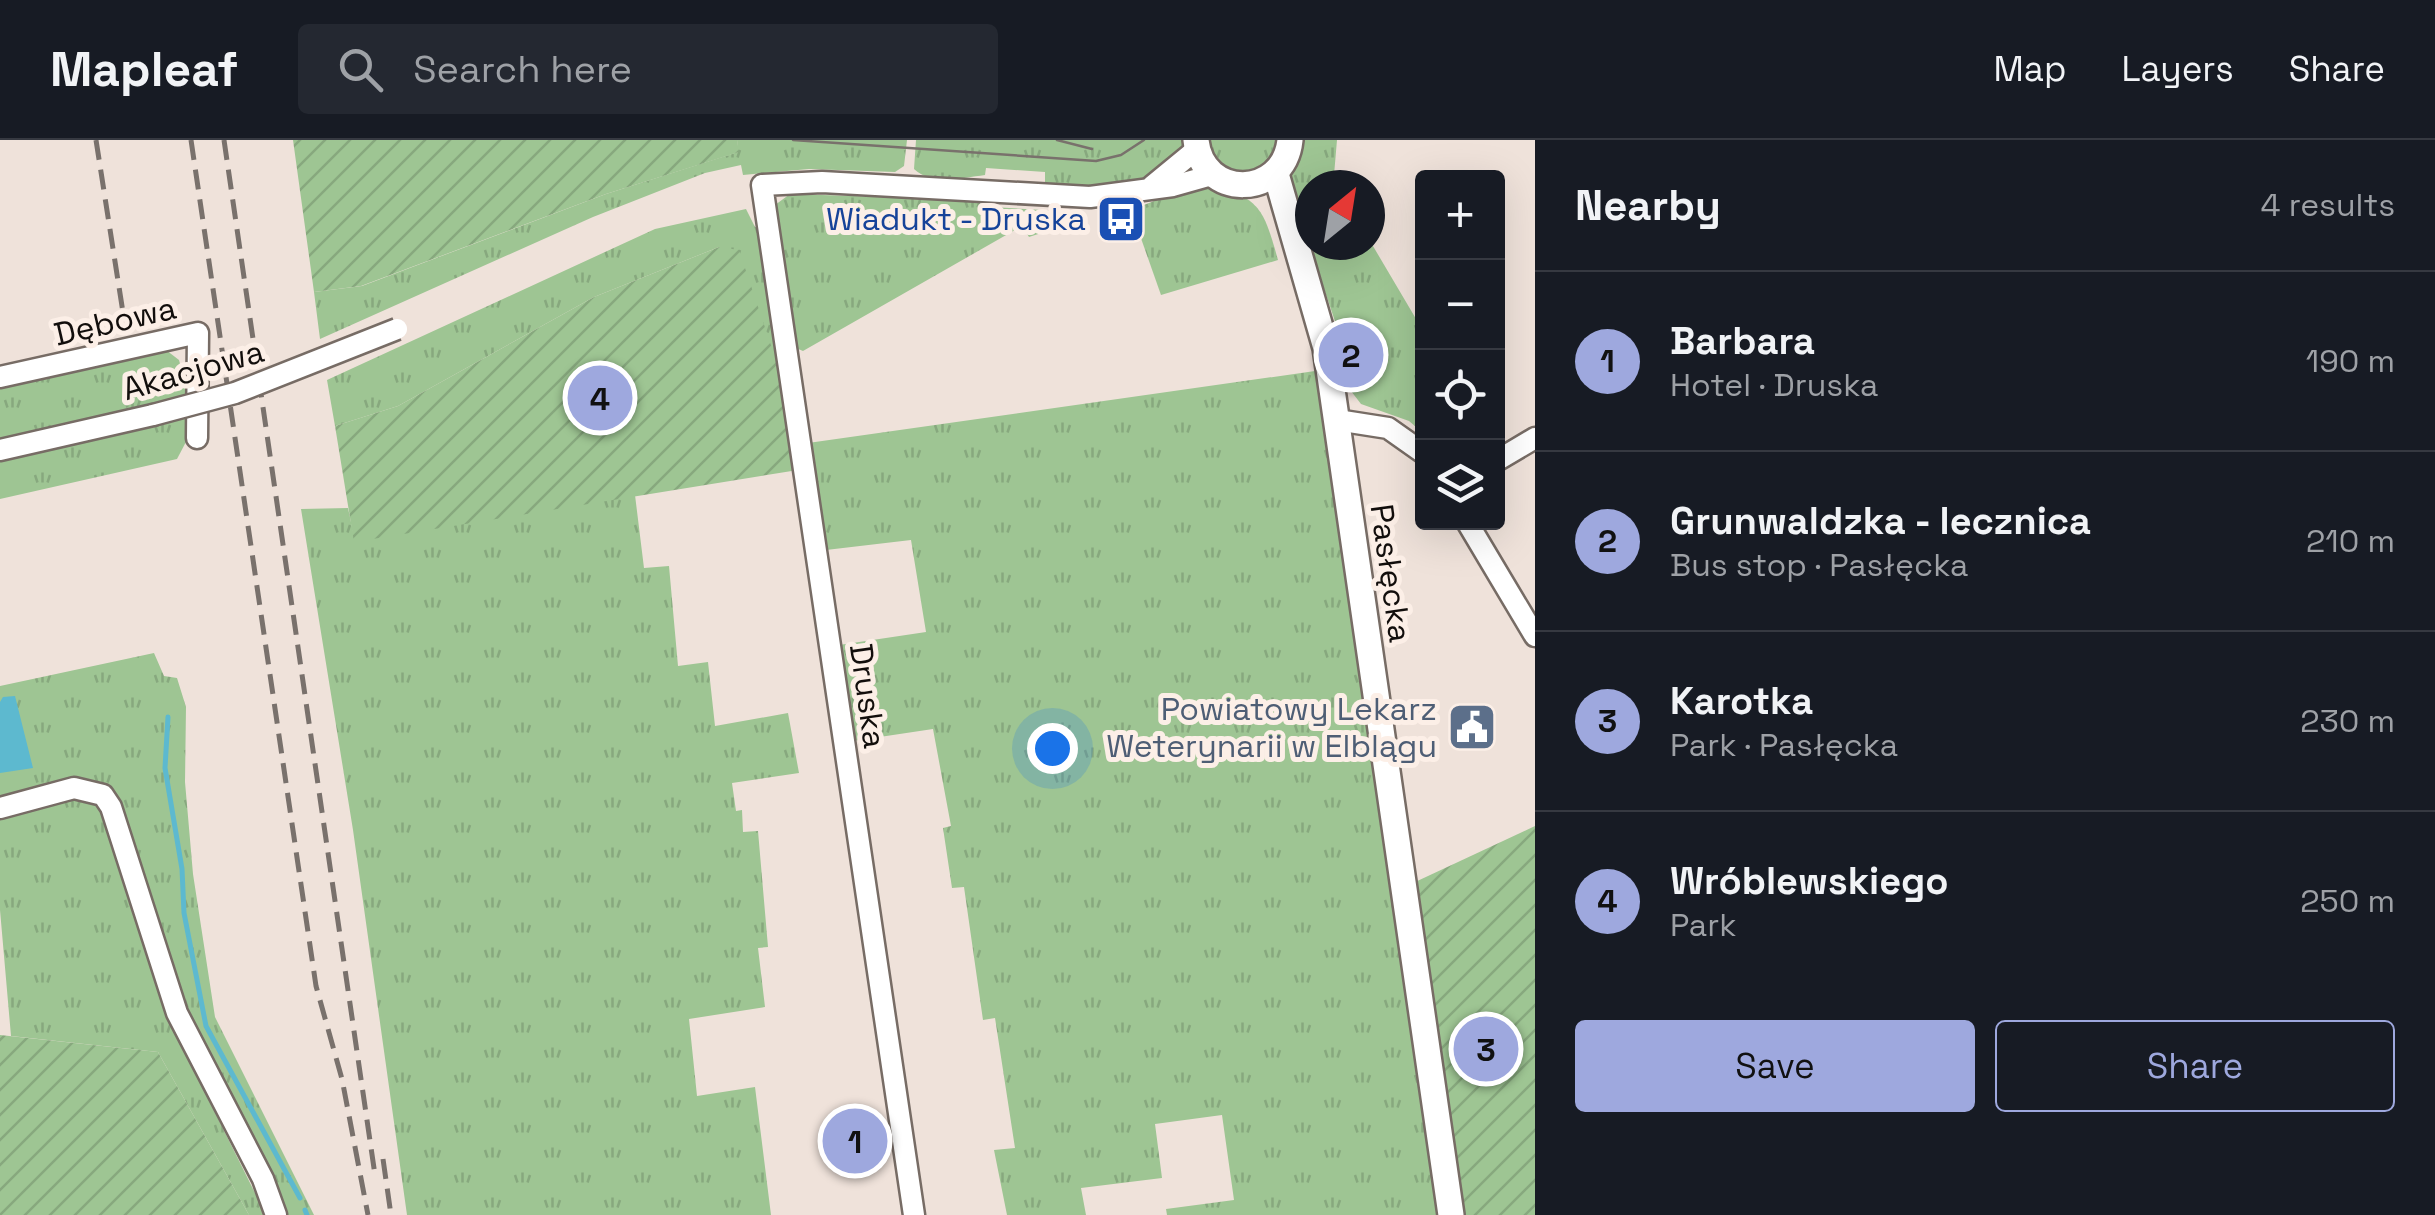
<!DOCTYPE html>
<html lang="en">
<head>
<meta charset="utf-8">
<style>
	body { margin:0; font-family:"Space Grotesk",sans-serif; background:#242831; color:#f1f3f6 }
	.controls { position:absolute; right:30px; top:30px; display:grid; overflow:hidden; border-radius:10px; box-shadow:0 10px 40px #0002 }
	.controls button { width:90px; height:90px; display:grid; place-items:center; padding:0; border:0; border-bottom:2px solid #363941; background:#171b24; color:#f1f3f6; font:50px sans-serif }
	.compass { position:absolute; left:1295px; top:30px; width:90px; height:90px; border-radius:50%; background:#171b24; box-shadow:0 10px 40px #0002; rotate:30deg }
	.you { position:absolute; left:1052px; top:608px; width:35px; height:35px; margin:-25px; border:8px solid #fff; border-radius:50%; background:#1a73e8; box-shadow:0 0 0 15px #1a73e833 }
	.badge { display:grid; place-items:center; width:65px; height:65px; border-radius:50%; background:#9ea8de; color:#111; font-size:32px; font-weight:700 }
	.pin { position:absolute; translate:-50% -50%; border:5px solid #fff; box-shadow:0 2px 10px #0006 }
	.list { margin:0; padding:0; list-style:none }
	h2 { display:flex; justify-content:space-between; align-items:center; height:130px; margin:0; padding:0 40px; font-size:42px }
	h2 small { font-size:32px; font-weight:400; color:#9ea1a6 }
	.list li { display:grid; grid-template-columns:65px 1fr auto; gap:30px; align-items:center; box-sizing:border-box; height:180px; padding:0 40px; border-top:2px solid #363941 }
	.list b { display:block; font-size:38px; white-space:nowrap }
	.list p { margin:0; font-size:32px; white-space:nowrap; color:#9ea1a6 }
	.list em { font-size:32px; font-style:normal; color:#9ea1a6 }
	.actions { display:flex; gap:20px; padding:30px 40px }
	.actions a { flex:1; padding:22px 0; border:2px solid #9ea8de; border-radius:10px; text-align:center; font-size:35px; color:#9ea8de }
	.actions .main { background:#9ea8de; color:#111 }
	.icon { flex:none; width:55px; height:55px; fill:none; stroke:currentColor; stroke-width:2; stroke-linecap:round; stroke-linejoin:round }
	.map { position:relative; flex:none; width:1535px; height:1075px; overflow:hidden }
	header { display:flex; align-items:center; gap:60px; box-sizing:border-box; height:140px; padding:0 50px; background:#171b24; border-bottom:2px solid #363941 }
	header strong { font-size:48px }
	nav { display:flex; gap:55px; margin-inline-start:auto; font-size:35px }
	.search { width:700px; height:90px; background:#242831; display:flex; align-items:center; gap:25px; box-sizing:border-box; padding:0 35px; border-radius:10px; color:#9ea1a6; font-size:38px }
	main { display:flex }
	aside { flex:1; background:#171b24 }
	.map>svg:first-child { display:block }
	.grass { fill:url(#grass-tufts) }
	.garden { fill:url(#garden-furrows) }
	.water { fill:#5db9cf }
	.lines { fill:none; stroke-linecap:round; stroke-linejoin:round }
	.stream { stroke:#5db9cf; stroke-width:5 }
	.minor-casing { stroke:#776c65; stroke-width:25 }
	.major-casing { stroke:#776c65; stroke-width:30 }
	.minor { stroke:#fff; stroke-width:20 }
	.major { stroke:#fff; stroke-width:25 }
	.tram { stroke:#79716c; stroke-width:2.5 }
	.rail { stroke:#79716c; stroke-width:5; stroke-dasharray:20 10; stroke-linecap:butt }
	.minor-bridge-casing { stroke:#776c65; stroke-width:25; stroke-linecap:butt }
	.minor-bridge { stroke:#fff; stroke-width:20 }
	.labels { text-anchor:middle; stroke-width:10; stroke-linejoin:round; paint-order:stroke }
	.transit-label { font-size:32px; fill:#164399; stroke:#fcefe7; text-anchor:end }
	.street-label { font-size:32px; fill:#120e0c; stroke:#fcefe7 }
	.service-label { font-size:32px; fill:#4e5e75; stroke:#fcefe7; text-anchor:end }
</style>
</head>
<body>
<header>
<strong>Mapleaf</strong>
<div class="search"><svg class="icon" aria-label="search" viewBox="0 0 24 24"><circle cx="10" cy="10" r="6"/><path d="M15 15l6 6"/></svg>Search here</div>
<nav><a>Map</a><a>Layers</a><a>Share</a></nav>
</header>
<main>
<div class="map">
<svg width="1535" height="1075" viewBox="0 0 1535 1075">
	<defs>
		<pattern id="grass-tufts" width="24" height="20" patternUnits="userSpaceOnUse" patternTransform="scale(2.5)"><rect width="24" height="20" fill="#9ec593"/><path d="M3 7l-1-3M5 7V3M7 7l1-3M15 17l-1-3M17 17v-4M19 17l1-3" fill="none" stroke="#87a87e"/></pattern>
		<pattern id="garden-furrows" width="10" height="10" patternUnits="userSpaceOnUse" patternTransform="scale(2.5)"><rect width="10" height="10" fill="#9ec593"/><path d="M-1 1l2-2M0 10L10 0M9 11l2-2" fill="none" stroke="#87a87e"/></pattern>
	</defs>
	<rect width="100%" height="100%" fill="#efe2da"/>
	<!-- grass -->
	<g class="grass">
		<polygon points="737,0 907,0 904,26 895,32 809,29 743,35 741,25 705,33 593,77 320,199 314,152 362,146 606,54 738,12"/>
		<path d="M916,0H1190C1172,48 1086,50 1045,42V32L986,28L985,35C962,38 932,46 914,29Z"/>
		<polygon points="1207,0 1279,0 1270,24 1243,36 1217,24"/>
		<polygon points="1297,0 1337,0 1334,35 1358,45 1310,45 1310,105 1370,101 1422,189 1422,292 1409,281 1361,264 1351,251 1341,199 1285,33"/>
		<path d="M1203,42C1259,59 1262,63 1278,120L1161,155L1131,70Z"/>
		<polygon points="790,54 980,60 992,67 1078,72 1081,80 1029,97 1022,86 803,211 796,208 774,75 775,65"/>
		<polygon points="746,69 755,87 763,88 786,250 719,107 594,157 398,266 335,286 327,240 655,89"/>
		<polygon points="166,210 179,220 189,257 0,301 0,245"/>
		<polygon points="1315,231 1443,1075 1167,1075 1166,1069 1234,1060 1222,975 1155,984 1162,1038 1081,1048 1086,1075 1007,1075 994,1010 1015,1008 995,878 983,880 964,747 952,748 943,688 951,686 933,589 853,601 839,505 926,492 911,400 826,410 808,303"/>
		<polygon points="189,274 187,300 177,319 0,359 0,320"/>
		<polygon points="635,355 644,428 669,426 678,526 708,522 715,586 788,573 799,633 732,643 736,671 742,670 743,692 758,691 768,807 758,808 765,867 689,879 697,956 755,947 771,1075 407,1075 353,690 301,369 348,368 355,401"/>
		<path d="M154,513L164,536L177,538L186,567L185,642L193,734L215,877L314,1075H285L198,904L110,649C78,626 34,649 0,658V546Z"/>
		<polygon points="61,657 93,659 106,672 171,884 266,1075 249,1075 158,912 11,896 0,770 0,673"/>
	</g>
	<!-- garden -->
	<g class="garden">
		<polygon points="293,0 737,0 739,12 606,54 361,146 314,152"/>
		<polygon points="719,107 739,110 786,250 798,330 354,402 335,286 398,266 594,157"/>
		<polygon points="1535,686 1535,1075 1460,1075 1413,743"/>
		<polygon points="0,895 158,912 249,1075 0,1075"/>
	</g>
	<!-- water -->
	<polygon class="water" points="15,556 33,628 0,633 0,562 3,557"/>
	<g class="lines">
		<!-- stream -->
		<g class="stream">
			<polyline points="168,577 165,628 182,729 184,773 206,886 300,1058"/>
			<polyline points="305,1070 307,1075"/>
		</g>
		<!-- minor casing -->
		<g class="minor-casing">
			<g id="minor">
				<polyline points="1152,46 1197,9"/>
				<polyline points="0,237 198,193 197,298"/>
				<polyline points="1337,280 1388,288 1422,312"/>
				<polyline points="0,310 153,275"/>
				<polyline points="1498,320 1535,298"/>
				<polyline points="1467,382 1535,496"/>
				<polyline points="0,668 74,648 103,655 111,667 177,873 263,1039 276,1075"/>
				<polyline points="914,1075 762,45 822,42 1090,57 1173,46 1212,35"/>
			</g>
		</g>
		<!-- major casing -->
		<g class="major-casing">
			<g id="major">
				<path d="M1196,0C1202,60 1284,59 1290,0"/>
				<polyline points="1276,34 1326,208 1451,1075"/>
			</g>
		</g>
		<!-- minor -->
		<use href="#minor" class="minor"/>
		<!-- major -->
		<use href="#major" class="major"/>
		<!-- tram -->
		<g class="tram">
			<polyline points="793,0 1096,21 1121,15 1144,0"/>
			<polyline points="1057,0 1092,9"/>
		</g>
		<!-- rail -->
		<g class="rail">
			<polyline points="96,0 124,179"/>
			<polyline points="191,0 316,846 342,939 368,1075"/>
			<polyline points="224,0 375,1035"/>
			<polyline points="383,1019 391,1075"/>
		</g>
		<!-- minor-bridge casing -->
		<g class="minor-bridge-casing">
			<polyline id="minor-bridge" points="153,275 235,253 397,189"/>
		</g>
		<!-- minor-bridge -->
		<use href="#minor-bridge" class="minor-bridge"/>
	</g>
	<!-- icons -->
	<defs>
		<g id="bus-square" transform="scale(2.5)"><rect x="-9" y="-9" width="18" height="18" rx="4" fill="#1a4fb4" stroke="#fcefe7"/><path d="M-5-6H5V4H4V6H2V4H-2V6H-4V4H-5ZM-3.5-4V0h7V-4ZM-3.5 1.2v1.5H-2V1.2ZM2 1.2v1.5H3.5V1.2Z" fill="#fff"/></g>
		<g id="civic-square" transform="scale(2.5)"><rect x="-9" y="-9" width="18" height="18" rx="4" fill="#5c6f8a" stroke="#fcefe7"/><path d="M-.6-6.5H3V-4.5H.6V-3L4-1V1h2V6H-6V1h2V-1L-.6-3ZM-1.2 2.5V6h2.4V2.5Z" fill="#fff"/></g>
	</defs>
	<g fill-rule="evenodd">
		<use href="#bus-square" x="1121" y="79"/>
		<use href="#civic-square" x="1472" y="587"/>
	</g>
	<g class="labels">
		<!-- transit labels -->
		<g class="transit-label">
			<text x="1086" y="90">Wiadukt - Druska</text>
		</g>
		<!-- street labels -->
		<g class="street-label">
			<text transform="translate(115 181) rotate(-13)" y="11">Dębowa</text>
			<text transform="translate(193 230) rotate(-16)" y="11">Akacjowa</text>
			<text transform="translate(1391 433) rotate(82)" y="11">Pasłęcka</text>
			<text transform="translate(868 556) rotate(82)" y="11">Druska</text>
		</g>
		<!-- service labels -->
		<g class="service-label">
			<text x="1437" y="580">Powiatowy Lekarz<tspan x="1437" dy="37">Weterynarii w Elblągu</tspan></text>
		</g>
	</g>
</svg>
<div class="controls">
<button>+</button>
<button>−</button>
<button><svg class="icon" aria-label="locate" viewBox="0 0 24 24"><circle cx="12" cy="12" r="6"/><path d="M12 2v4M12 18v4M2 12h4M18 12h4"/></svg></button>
<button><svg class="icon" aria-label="layers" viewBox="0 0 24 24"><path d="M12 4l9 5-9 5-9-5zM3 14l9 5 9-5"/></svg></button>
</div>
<svg class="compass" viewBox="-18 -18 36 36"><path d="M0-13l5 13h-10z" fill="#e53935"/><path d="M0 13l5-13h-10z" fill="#9ea1a6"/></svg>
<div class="you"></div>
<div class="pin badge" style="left:855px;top:1001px">1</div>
<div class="pin badge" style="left:1351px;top:215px">2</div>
<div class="pin badge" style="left:1486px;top:909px">3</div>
<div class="pin badge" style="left:600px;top:258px">4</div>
</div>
<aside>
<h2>Nearby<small>4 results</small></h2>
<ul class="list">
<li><span class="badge">1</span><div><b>Barbara</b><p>Hotel · Druska</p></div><em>190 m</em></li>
<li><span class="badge">2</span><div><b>Grunwaldzka - lecznica</b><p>Bus stop · Pasłęcka</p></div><em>210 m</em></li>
<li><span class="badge">3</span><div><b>Karotka</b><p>Park · Pasłęcka</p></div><em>230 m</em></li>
<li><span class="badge">4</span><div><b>Wróblewskiego</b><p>Park</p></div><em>250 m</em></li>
</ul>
<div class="actions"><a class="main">Save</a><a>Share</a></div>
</aside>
</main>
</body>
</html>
